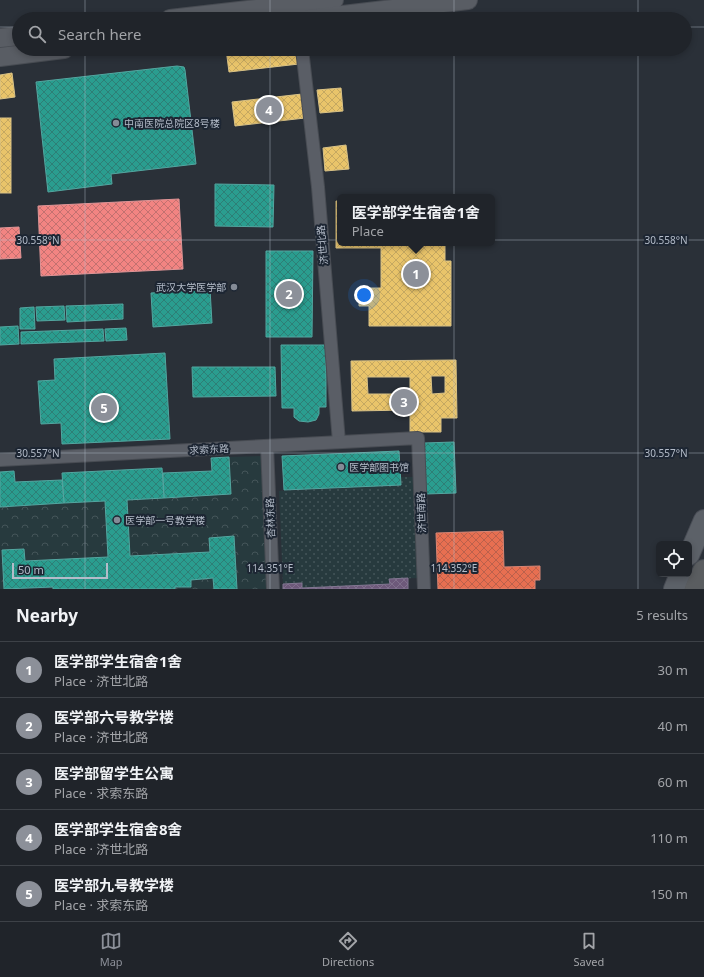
<!DOCTYPE html>
<html lang="en">
<head>
<meta charset="utf-8">
<style>
	body { margin:0; font-family:"Noto Sans","Noto Sans SC",sans-serif; background:#282c32; color:#f1f3f6 }
	.controls { position:absolute; right:12px; bottom:12px; display:grid; overflow:hidden; border-radius:6px; box-shadow:0 2px 6px #0003 }
	.controls button { width:36px; height:36px; display:grid; place-items:center; padding:0; border:0; border-bottom:1px solid #3d4147; background:#20242a; color:#f1f3f6; font:20px sans-serif }
	.scale { position:absolute; left:12px; bottom:10px; width:96px; box-sizing:border-box; padding-left:4px; border:2px solid #b4bcc9; border-top:0; font-size:11px; line-height:14px; white-space:nowrap; color:#b4bcc9; -webkit-text-stroke:3px #1d2633; paint-order:stroke }
	.you { position:absolute; left:364px; top:295px; width:14px; height:14px; margin:-10px; border:3px solid #fff; border-radius:50%; background:#1a73e8; box-shadow:0 0 0 6px #1a73e833 }
	.badge { display:grid; place-items:center; width:26px; height:26px; border-radius:50%; background:#8c9099; color:#fff; font-size:13px; font-weight:700 }
	.pin { position:absolute; translate:-50% -50%; border:2px solid #fff; box-shadow:0 1px 4px #0006 }
	.popup { position:absolute; left:337px; top:194px; width:158px; height:52px; box-sizing:border-box; display:grid; place-content:center; border-radius:6px; background:#20242a; filter:drop-shadow(0 1px 3px #0005); font-size:13px; white-space:nowrap; color:#a2a4a8 }
	.popup b { font-size:15px; color:#f1f3f6 }
	.popup::after { content:''; position:absolute; left:50%; top:100%; margin-left:-8px; border:8px solid transparent; border-top-color:#20242a }
	.list { margin:0; padding:0; list-style:none }
	h2 { display:flex; justify-content:space-between; align-items:center; height:52px; margin:0; padding:0 16px; font-size:17px }
	h2 small { font-size:13px; font-weight:400; color:#a2a4a8 }
	.list li { display:grid; grid-template-columns:26px 1fr auto; gap:12px; align-items:center; box-sizing:border-box; height:56px; padding:0 16px; border-top:1px solid #3d4147 }
	.list b { display:block; font-size:15px; white-space:nowrap }
	.list p { margin:0; font-size:13px; white-space:nowrap; color:#a2a4a8 }
	.list em { font-size:13px; font-style:normal; color:#a2a4a8 }
	.icon { flex:none; width:22px; height:22px; fill:none; stroke:currentColor; stroke-width:2; stroke-linecap:round; stroke-linejoin:round }
	.map { position:relative; flex:none; width:704px; height:589px; overflow:hidden }
	.search { position:absolute; background:#20242a; box-shadow:0 2px 6px #0003; left:12px; right:12px; top:12px; height:44px; display:flex; align-items:center; gap:10px; box-sizing:border-box; padding:0 14px; border-radius:22px; color:#a2a4a8; font-size:15px }
	.sheet { height:332px; background:#20242a }
	nav { display:flex; justify-content:space-around; align-items:center; box-sizing:border-box; height:56px; border-top:1px solid #3d4147; background:#20242a; font-size:11px; color:#a2a4a8 }
	nav a { display:grid; justify-items:center; gap:2px }
	nav .on { color:#8c9099 }
	.map>svg:first-child { display:block }
	.grass { fill:url(#grass-dots) }
	.forest { fill:url(#forest-crowns) }
	.homes { fill:url(#homes-cross-hatch); stroke:#d9c286; fill-rule:evenodd }
	.shops { fill:url(#shops-cross-hatch); stroke:#d88675 }
	.offices { fill:url(#offices-cross-hatch); stroke:#827792 }
	.schools { fill:url(#schools-cross-hatch); stroke:#53a6a0 }
	.health { fill:url(#health-cross-hatch); stroke:#df9597 }
	.lines { fill:none; stroke-linecap:round; stroke-linejoin:round }
	.street-casing { stroke:#484c53; stroke-width:14 }
	.secondary-casing { stroke:#484c53; stroke-width:20 }
	.primary-casing { stroke:#484c55; stroke-width:22 }
	.highway-casing { stroke:#474c53; stroke-width:24 }
	.street { stroke:#5a5e66; stroke-width:12 }
	.secondary { stroke:#595d64; stroke-width:18 }
	.primary { stroke:#5c6168; stroke-width:20 }
	.highway { stroke:#5a5d60; stroke-width:22 }
	.ticks { fill:none; stroke:#b4bcc9; stroke-width:1; stroke-opacity:0.45 }
	.poi-dot { fill:#848b96; stroke:#1d2633; stroke-width:1.5 }
	.labels { text-anchor:middle; stroke-width:4; stroke-linejoin:round; paint-order:stroke }
	.poi-label { font-size:10px; fill:#b4bcc9; stroke:#1d2633; text-anchor:start }
	.street-label { font-size:10px; fill:#b4bcc9; stroke:#1d2633 }
	.ticks-label { font-size:10px; text-anchor:middle; fill:#b4bcc9; stroke:#1d2633; stroke-width:4; stroke-linejoin:round; paint-order:stroke }
</style>
</head>
<body>
<div class="map">
<svg width="704" height="589" viewBox="0 0 704 589">
	<defs>
		<pattern id="grass-dots" width="8" height="8" patternUnits="userSpaceOnUse"><rect width="8" height="8" fill="#273a3e"/><path d="M2 2h.1M6 6h.1" fill="none" stroke="#445559" stroke-width="1.8" stroke-linecap="round"/></pattern>
		<pattern id="forest-crowns" width="20" height="18" patternUnits="userSpaceOnUse"><rect width="20" height="18" fill="#273a3e"/><path d="M2 6a3 3 0 1 1 6 0M12 15a3 3 0 1 1 6 0" fill="none" stroke="#445559"/></pattern>
		<pattern id="homes-cross-hatch" width="8" height="8" patternUnits="userSpaceOnUse"><rect width="8" height="8" fill="#e9c46a"/><path d="M0 0l8 8M0 8l8-8" fill="none" stroke="#c5a861"/></pattern>
		<pattern id="shops-cross-hatch" width="8" height="8" patternUnits="userSpaceOnUse"><rect width="8" height="8" fill="#e76f51"/><path d="M0 0l8 8M0 8l8-8" fill="none" stroke="#bb614c"/></pattern>
		<pattern id="offices-cross-hatch" width="8" height="8" patternUnits="userSpaceOnUse"><rect width="8" height="8" fill="#6d597a"/><path d="M0 0l8 8M0 8l8-8" fill="none" stroke="#7f6f8c"/></pattern>
		<pattern id="schools-cross-hatch" width="8" height="8" patternUnits="userSpaceOnUse"><rect width="8" height="8" fill="#2a9d8f"/><path d="M0 0l8 8M0 8l8-8" fill="none" stroke="#2e7f76"/></pattern>
		<pattern id="health-cross-hatch" width="8" height="8" patternUnits="userSpaceOnUse"><rect width="8" height="8" fill="#f28482"/><path d="M0 0l8 8M0 8l8-8" fill="none" stroke="#c37170"/></pattern>
	</defs>
	<rect width="100%" height="100%" fill="#2a3038"/>
	<!-- grass -->
	<polygon class="grass" points="401,477 413,477 418,578 390,579 390,584 302,588 302,583 283,584 279,491 401,485"/>
	<!-- forest -->
	<g class="forest">
		<polygon points="263,456 268,589 237,589 234,536 210,538 210,552 130,556 127,500 231,494 229,457"/>
		<polygon points="105,501 108,557 25,561 24,549 2,550 4,589 0,589 0,507"/>
		<polygon points="213,578 214,589 175,589 175,587 191,587 191,580"/>
	</g>
	<!-- homes -->
	<g class="homes">
		<polygon points="226,49 297,49 299,64 229,72"/>
		<polygon points="12,73 15,97 0,99 0,75"/>
		<polygon points="341,88 343,111 320,113 317,90"/>
		<polygon points="302,94 305,118 235,126 232,102"/>
		<rect x="0" y="118" width="11" height="75"/>
		<polygon points="346,145 349,169 325,171 323,148"/>
		<polygon points="336,201 340,201 340,243 445,243 445,261 451,261 451,326 369,326 369,306 359,306 359,288 381,288 381,248 336,248"/>
		<path d="M456,360L457,418H441V432H410V410L352,411L351,361ZM431,376H445V393L432,394ZM367,377H410V394H368Z"/>
	</g>
	<!-- shops -->
	<polygon class="shops" points="503,531 504,567 540,566 540,580 535,580 535,589 438,589 436,533"/>
	<!-- offices -->
	<polygon class="offices" points="408,578 408,589 283,589 283,584 302,583 302,588 390,584 389,579"/>
	<!-- schools -->
	<g class="schools">
		<polygon points="177,66 184,67 185,70 196,164 111,174 112,184 48,192 36,82"/>
		<polygon points="215,184 274,185 273,227 215,226"/>
		<polygon points="266,251 313,251 312,337 266,337"/>
		<polygon points="210,289 212,323 153,327 151,293"/>
		<polygon points="123,304 123,319 67,322 66,306"/>
		<polygon points="64,306 65,320 37,321 36,307"/>
		<polygon points="34,307 35,329 20,329 20,308"/>
		<polygon points="18,326 19,344 0,345 0,327"/>
		<polygon points="126,328 127,340 106,341 105,329"/>
		<polygon points="103,329 104,341 21,344 21,332"/>
		<polygon points="281,345 326,345 326,407 319,407 319,414 316,420 308,422 299,421 294,417 294,408 282,408"/>
		<polygon points="165,353 170,439 62,444 61,423 41,424 38,381 55,380 54,359"/>
		<polygon points="192,367 275,367 276,396 193,397"/>
		<polygon points="454,442 456,493 426,494 424,443"/>
		<polygon points="399,451 401,485 284,490 282,456"/>
		<polygon points="229,457 231,494 164,498 163,473 212,471 211,458"/>
		<polygon points="162,468 164,498 127,500 130,556 210,552 209,538 234,536 237,589 214,589 213,578 191,580 191,587 175,587 175,589 53,589 53,587 4,589 2,550 24,549 25,561 108,557 105,501 64,503 62,473"/>
		<polygon points="14,471 15,482 62,480 64,503 0,507 0,472"/>
	</g>
	<!-- health -->
	<g class="health">
		<polygon points="179,199 183,269 41,276 38,206"/>
		<polygon points="19,227 21,258 0,259 0,228"/>
	</g>
	<g class="lines">
		<!-- street casing -->
		<g class="street-casing">
			<g id="street">
				<polyline points="302,49 318,187 339,442"/>
				<polyline points="267,446 273,589"/>
				<polyline points="0,460 418,438 424,589"/>
			</g>
		</g>
		<!-- secondary casing -->
		<g class="secondary-casing">
			<g id="secondary">
				<polyline points="170,19 334,0"/>
				<polyline points="309,19 468,0"/>
				<polyline points="0,38 19,36"/>
				<polyline points="0,57 64,49"/>
			</g>
		</g>
		<!-- primary casing -->
		<g class="primary-casing">
			<g id="primary">
				<polyline points="689,555 704,520"/>
				<polyline points="674,589 680,574"/>
			</g>
		</g>
		<!-- highway casing -->
		<g class="highway-casing">
			<polyline id="highway" points="696,589 704,571"/>
		</g>
		<!-- street -->
		<use href="#street" class="street"/>
		<!-- secondary -->
		<use href="#secondary" class="secondary"/>
		<!-- primary -->
		<use href="#primary" class="primary"/>
		<!-- highway -->
		<use href="#highway" class="highway"/>
	</g>
	<!-- ticks -->
	<path class="ticks" d="M85,0V19M270,0V19M454,0V19M638,0V19M0,27H19M685,27H704M85,49V589M270,49V589M454,49V589M638,49V589M0,240H704M0,453H704"/>
	<!-- markers -->
	<g class="poi-dot">
		<circle cx="116" cy="123" r="4"/>
		<circle cx="234" cy="287" r="4"/>
		<circle cx="341" cy="467" r="4"/>
		<circle cx="117" cy="520" r="4"/>
	</g>
	<g class="labels">
		<!-- poi labels -->
		<g class="poi-label">
			<text x="124" y="127">中南医院总院区8号楼</text>
			<text x="226" y="291" text-anchor="end">武汉大学医学部</text>
			<text x="349" y="471">医学部图书馆</text>
			<text x="125" y="524">医学部一号教学楼</text>
		</g>
		<!-- street labels -->
		<g class="street-label">
			<text transform="translate(322 245) rotate(-95)" y="4">济世北路</text>
			<text transform="translate(209 449) rotate(-3)" y="4">求索东路</text>
			<text transform="translate(421 513) rotate(-92)" y="4">济世南路</text>
			<text transform="translate(270 518) rotate(-92)" y="4">杏林东路</text>
		</g>
	</g>
	<g class="ticks-label">
		<text x="38" y="244">30.558°N</text>
		<text x="666" y="244">30.558°N</text>
		<text x="38" y="457">30.557°N</text>
		<text x="666" y="457">30.557°N</text>
		<text x="270" y="572">114.351°E</text>
		<text x="454" y="572">114.352°E</text>
	</g>
</svg>
<div class="controls">
<button><svg class="icon" aria-label="locate" viewBox="0 0 24 24"><circle cx="12" cy="12" r="6"/><path d="M12 2v4M12 18v4M2 12h4M18 12h4"/></svg></button>
</div>
<div class="scale">50 m</div>
<div class="you"></div>
<div class="pin badge" style="left:416px;top:274px">1</div>
<div class="popup"><b>医学部学生宿舍1舍</b>Place</div>
<div class="pin badge" style="left:289px;top:294px">2</div>
<div class="pin badge" style="left:404px;top:402px">3</div>
<div class="pin badge" style="left:269px;top:110px">4</div>
<div class="pin badge" style="left:104px;top:408px">5</div>
<div class="search"><svg class="icon" aria-label="search" viewBox="0 0 24 24"><circle cx="10" cy="10" r="6"/><path d="M15 15l6 6"/></svg>Search here</div>
</div>
<section class="sheet">
<h2>Nearby<small>5 results</small></h2>
<ul class="list">
<li><span class="badge">1</span><div><b>医学部学生宿舍1舍</b><p>Place · 济世北路</p></div><em>30 m</em></li>
<li><span class="badge">2</span><div><b>医学部六号教学楼</b><p>Place · 济世北路</p></div><em>40 m</em></li>
<li><span class="badge">3</span><div><b>医学部留学生公寓</b><p>Place · 求索东路</p></div><em>60 m</em></li>
<li><span class="badge">4</span><div><b>医学部学生宿舍8舍</b><p>Place · 济世北路</p></div><em>110 m</em></li>
<li><span class="badge">5</span><div><b>医学部九号教学楼</b><p>Place · 求索东路</p></div><em>150 m</em></li>
</ul>
</section>
<nav>
<a class="on"><svg class="icon" aria-label="map" viewBox="0 0 24 24"><path d="M3 6l6-2 6 2 6-2v14l-6 2-6-2-6 2zM9 4v14M15 6v14"/></svg>Map</a>
<a><svg class="icon" aria-label="directions" viewBox="0 0 24 24"><path d="M12 3l9 9-9 9-9-9zM9 14v-3h6M13 9l2 2-2 2"/></svg>Directions</a>
<a><svg class="icon" aria-label="saved" viewBox="0 0 24 24"><path d="M7 4h10v16l-5-4-5 4z"/></svg>Saved</a>
</nav>
</body>
</html>
